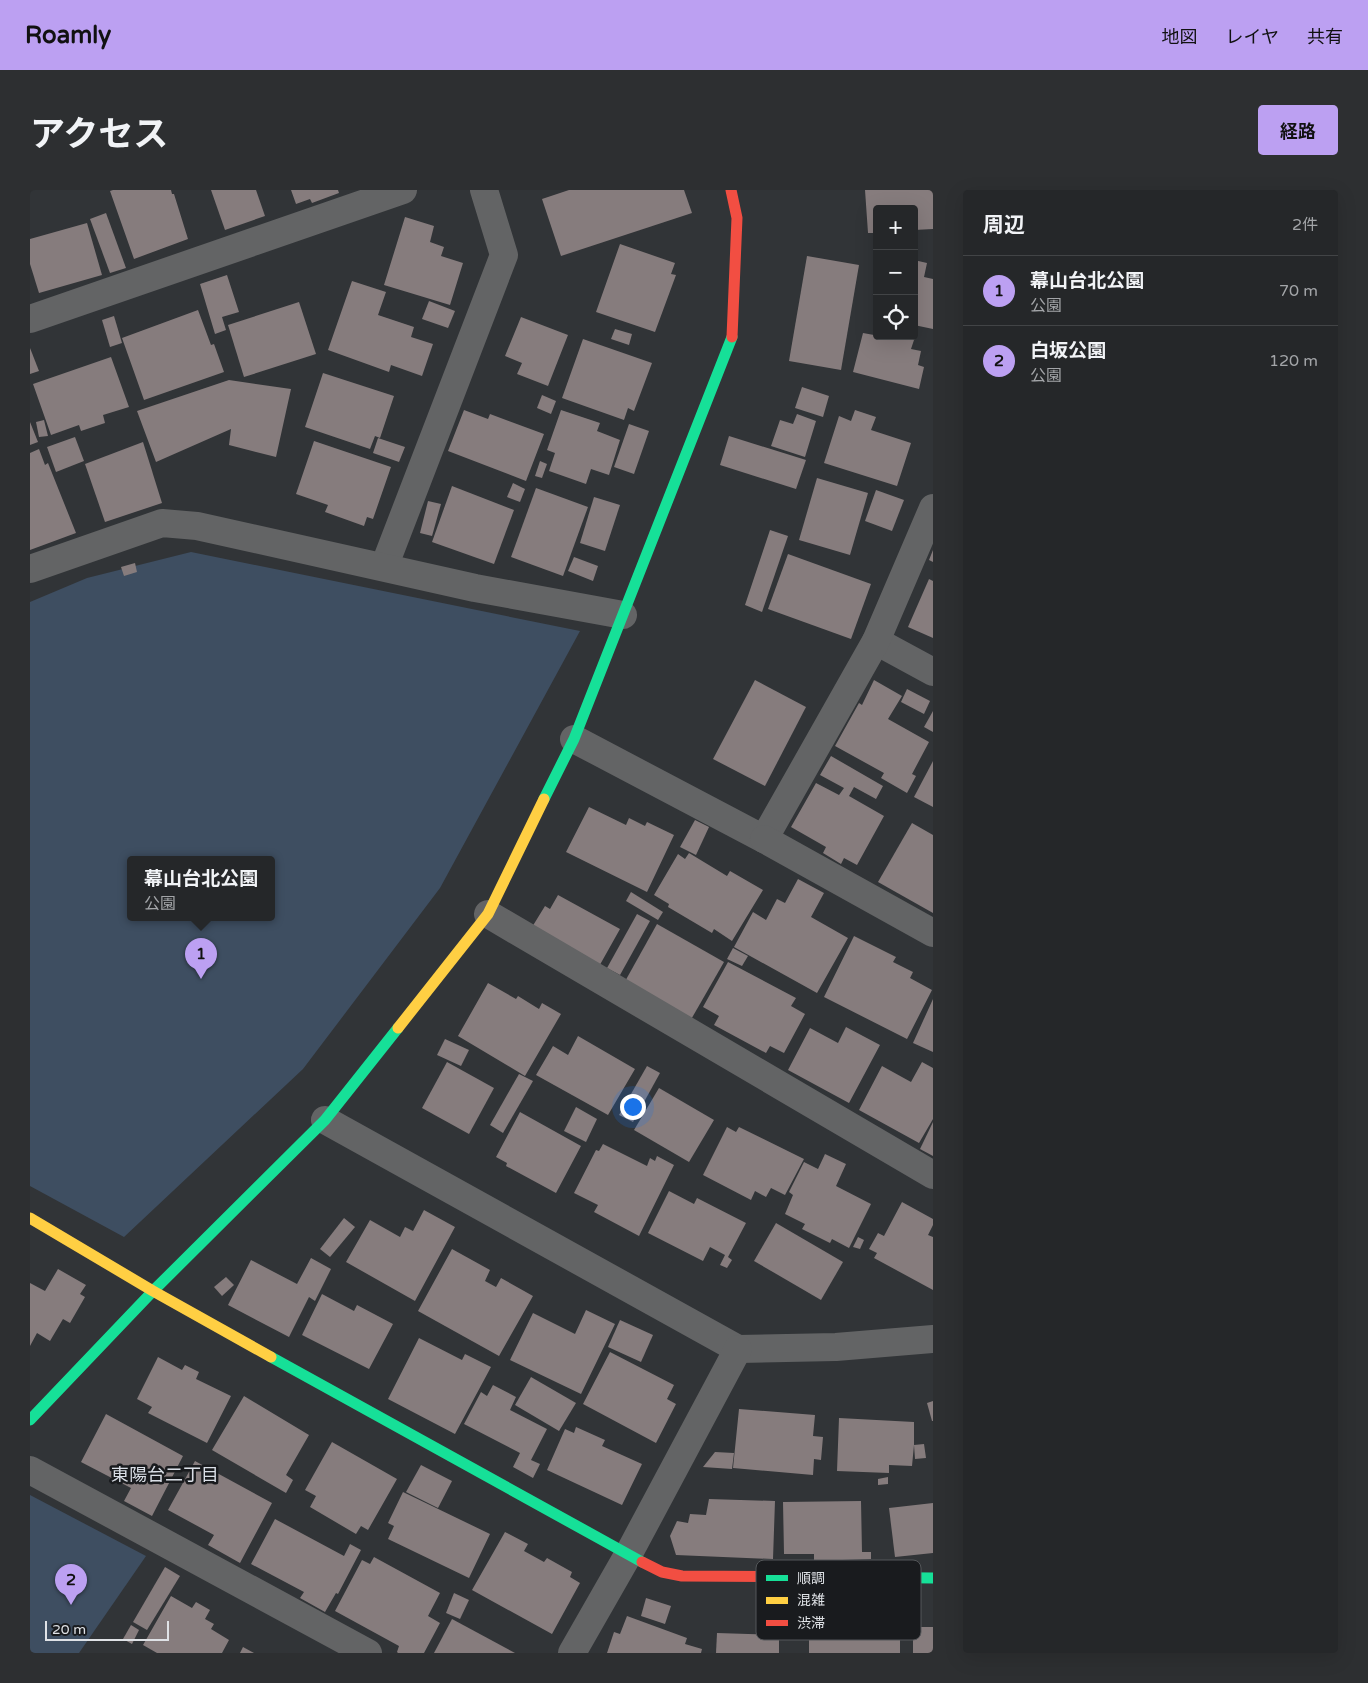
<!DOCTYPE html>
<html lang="ja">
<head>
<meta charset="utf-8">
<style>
	body { margin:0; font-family:"Varela Round","Noto Sans JP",sans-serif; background:#2d2f31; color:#f1f3f6 }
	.controls { position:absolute; right:15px; top:15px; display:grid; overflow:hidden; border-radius:5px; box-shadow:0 5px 20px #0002 }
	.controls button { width:45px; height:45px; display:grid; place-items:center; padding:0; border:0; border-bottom:1px solid #424446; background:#252729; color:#f1f3f6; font:25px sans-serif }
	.scale { position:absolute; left:15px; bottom:12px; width:124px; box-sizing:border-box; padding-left:5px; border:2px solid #dfe2e6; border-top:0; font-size:14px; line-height:18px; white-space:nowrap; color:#dfe2e6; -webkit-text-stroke:4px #191b1e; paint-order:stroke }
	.you { position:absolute; left:602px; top:916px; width:18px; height:18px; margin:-12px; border:4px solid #fff; border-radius:50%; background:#1a73e8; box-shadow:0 0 0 8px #1a73e833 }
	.badge { display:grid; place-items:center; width:32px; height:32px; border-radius:50%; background:#bca0f2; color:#111; font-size:16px; font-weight:700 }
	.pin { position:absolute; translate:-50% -41px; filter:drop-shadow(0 1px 2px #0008) }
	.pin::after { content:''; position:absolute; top:26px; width:18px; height:15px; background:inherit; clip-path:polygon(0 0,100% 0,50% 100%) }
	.popup { position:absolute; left:97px; top:666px; width:148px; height:65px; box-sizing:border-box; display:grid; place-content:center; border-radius:5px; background:#252729; filter:drop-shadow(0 1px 4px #0005); font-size:16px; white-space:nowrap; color:#a3a5a8 }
	.popup b { font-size:19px; color:#f1f3f6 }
	.popup::after { content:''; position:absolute; left:50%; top:100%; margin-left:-10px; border:10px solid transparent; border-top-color:#252729 }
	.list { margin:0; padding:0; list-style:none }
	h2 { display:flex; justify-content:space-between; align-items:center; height:65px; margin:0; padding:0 20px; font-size:21px }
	h2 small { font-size:16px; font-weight:400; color:#a3a5a8 }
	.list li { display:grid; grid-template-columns:32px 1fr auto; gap:15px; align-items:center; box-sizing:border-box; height:70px; padding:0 20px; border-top:1px solid #424446 }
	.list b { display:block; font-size:19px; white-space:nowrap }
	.list p { margin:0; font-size:16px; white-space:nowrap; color:#a3a5a8 }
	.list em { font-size:16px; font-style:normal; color:#a3a5a8 }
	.icon { flex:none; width:28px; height:28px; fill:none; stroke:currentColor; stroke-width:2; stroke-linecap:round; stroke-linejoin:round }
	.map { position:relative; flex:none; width:903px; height:1463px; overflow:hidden; border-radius:5px }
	header { display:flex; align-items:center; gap:30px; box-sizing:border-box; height:70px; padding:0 25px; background:#bca0f2; color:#111 }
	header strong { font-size:24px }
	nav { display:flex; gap:28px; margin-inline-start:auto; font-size:18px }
	.intro { display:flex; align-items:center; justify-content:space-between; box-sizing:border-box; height:120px; padding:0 30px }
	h1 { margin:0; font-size:35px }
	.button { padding:12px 22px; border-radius:5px; background:#bca0f2; color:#111; font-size:18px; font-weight:700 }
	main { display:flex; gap:30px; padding:0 30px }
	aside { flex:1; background:#252729; border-radius:5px; box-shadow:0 5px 20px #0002 }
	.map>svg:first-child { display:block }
	.green { fill:#3e4e61; fill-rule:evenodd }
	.building { fill:#867c7d }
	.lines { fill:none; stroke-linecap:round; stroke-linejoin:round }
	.street { stroke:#636465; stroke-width:28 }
	.fast { stroke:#16e098; stroke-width:11 }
	.slow { stroke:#ffcf43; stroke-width:11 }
	.jam { stroke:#f24e42; stroke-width:11 }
	.labels { text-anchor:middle; stroke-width:5; stroke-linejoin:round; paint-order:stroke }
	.neighbourhood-label { font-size:18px; fill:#dadfe7; stroke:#191b1e }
	.key { fill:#191b1e; stroke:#54575a; stroke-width:1 }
	.key-label { font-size:14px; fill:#dfe2e6 }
</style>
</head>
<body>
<header>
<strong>Roamly</strong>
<nav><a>地図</a><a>レイヤ</a><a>共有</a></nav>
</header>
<div class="intro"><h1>アクセス</h1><a class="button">経路</a></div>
<main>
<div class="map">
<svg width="903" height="1463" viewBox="0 0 903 1463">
	<rect width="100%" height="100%" fill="#313437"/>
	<!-- green -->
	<g class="green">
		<path d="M161,362L550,441L410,698L273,879L94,1047L0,996V412L57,388ZM101,670H241V728H101Z"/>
		<polygon points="0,1305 116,1366 49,1463 0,1463"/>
	</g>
	<!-- building -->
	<g class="building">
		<polygon points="83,0 141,0 142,4 144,4 158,49 104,69 80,1"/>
		<polygon points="181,0 226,0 235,26 195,40"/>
		<polygon points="261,0 308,0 309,3 282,13 280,9 266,14"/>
		<polygon points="539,0 654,0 662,23 531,66 512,9"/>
		<polygon points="835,0 903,0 903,39 884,40 884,19 847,19 847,43 838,43"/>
		<polygon points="76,23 96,78 80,83 60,29"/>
		<polygon points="375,27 404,36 400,52 414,57 411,66 433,73 420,115 354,95"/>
		<polygon points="57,33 72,85 9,103 0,74 0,49"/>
		<polygon points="590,54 645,73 641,84 646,85 625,142 566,122"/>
		<polygon points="777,66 829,75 811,180 759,171"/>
		<polygon points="884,70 897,73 894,87 903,89 903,139 884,135"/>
		<polygon points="197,85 209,122 192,127 196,140 185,144 170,94"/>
		<polygon points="322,91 356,102 348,125 384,137 381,147 403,154 392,186 361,175 359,182 298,160"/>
		<polygon points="399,111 425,121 418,138 392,129"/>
		<polygon points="269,112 286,164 214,187 198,135"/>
		<polygon points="168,120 181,155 184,154 194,182 114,210 92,148"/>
		<polygon points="84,126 92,153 80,157 72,130"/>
		<polygon points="491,127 538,145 518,196 487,184 492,173 475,166"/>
		<polygon points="585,139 602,144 599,155 581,149"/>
		<polygon points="845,140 847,140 847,146 870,146 884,150 881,159 891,161 888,175 894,177 889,199 823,182 833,143 844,145"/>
		<polygon points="553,149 622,173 604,221 598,218 594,230 532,208"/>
		<polygon points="0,158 9,181 0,184"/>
		<polygon points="81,167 99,217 73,225 75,233 51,241 49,235 21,245 3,194"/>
		<polygon points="293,183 364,206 350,248 345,246 340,259 275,237"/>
		<polygon points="199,190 261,199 246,267 199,255 201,239 126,272 107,221"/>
		<polygon points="772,197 799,206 793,227 765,218"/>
		<polygon points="512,205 526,211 521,224 507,218"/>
		<polygon points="434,220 458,229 460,224 514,244 496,291 418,261"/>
		<polygon points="531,220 570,233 567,241 590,250 579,285 561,279 556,294 519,281 525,263 517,260"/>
		<polygon points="825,220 846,227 841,240 881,253 867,296 794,273 809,226 821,231"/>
		<polygon points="767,224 786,231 775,267 741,256 750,230 763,234"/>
		<polygon points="14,230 18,246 9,247 6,232"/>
		<polygon points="0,232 8,252 0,255"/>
		<polygon points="599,234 619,241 604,284 584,277"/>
		<polygon points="699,246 776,270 766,299 690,275"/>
		<polygon points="45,247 54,271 26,282 17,257"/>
		<polygon points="348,248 375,257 369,272 343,263"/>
		<polygon points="284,251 361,277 343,329 337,327 334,336 295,322 298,315 266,304"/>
		<polygon points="113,252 132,313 75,332 55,274"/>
		<polygon points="9,259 15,275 18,273 46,343 0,360 0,263"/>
		<polygon points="510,271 517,274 512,288 505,286"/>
		<polygon points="787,288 838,303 820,365 769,350"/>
		<polygon points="483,293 495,299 490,312 477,307"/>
		<polygon points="422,296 484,320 464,374 402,352"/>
		<polygon points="506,298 558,317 533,386 481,367"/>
		<polygon points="846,300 874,310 862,341 835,331"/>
		<polygon points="564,307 590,315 575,361 550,353"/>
		<polygon points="398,311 411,314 402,346 390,343"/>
		<polygon points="740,340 758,346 732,422 715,415"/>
		<polygon points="903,360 903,372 899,370"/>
		<polygon points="758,364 841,394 821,449 738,419"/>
		<polygon points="544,367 568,376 563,391 538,381"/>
		<polygon points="105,373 107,382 94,386 91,377"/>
		<polygon points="899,389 903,391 903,448 878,437"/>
		<polygon points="725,490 776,517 735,596 683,569"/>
		<polygon points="844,490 872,506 858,529 899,552 882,584 886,586 877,603 851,588 854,583 805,556 829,513 832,515"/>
		<polygon points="877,499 900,511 894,524 871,512"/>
		<polygon points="903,521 903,542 894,537"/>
		<polygon points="801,566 853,596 846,609 824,597 819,606 854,626 827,675 814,668 811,674 793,663 796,657 761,637 786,593 809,605 814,598 790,585"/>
		<polygon points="903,571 903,617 884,607"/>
		<polygon points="559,617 596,635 599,628 615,636 617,632 644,645 617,702 536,662"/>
		<polygon points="665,630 679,637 666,665 650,657"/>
		<polygon points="882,633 903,645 903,723 848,692"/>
		<polygon points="659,663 697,686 700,681 733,700 702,751 684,739 682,743 638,717 639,714 624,705 648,664 655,669"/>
		<polygon points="768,689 794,703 781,727 818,748 787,803 704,757 723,722 736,730 747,709 755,713"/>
		<polygon points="601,702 633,722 628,730 596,711"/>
		<polygon points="528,705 590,739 567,780 499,742 515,716 520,719"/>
		<polygon points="607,724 620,731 590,785 577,778"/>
		<polygon points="627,734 694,772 659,833 593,795"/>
		<polygon points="824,746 866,767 863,772 883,782 880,788 902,800 877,849 794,807"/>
		<polygon points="703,758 718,766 712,776 697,769"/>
		<polygon points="698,772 766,808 761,816 775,824 754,863 740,856 736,863 684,835 689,826 673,817"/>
		<polygon points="458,793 486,809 488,806 509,819 512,813 531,824 495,886 428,846"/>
		<polygon points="903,809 903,862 883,853"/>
		<polygon points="816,837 850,855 819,913 758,880 780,838 808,853"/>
		<polygon points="548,846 605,879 578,925 506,885 523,856 538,865"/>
		<polygon points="415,849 439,860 431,876 407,865"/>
		<polygon points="417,872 464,898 439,944 392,918"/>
		<polygon points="892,872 903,878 903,929 889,953 829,920 852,876 881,892"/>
		<polygon points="617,876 630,883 603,932 589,925"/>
		<polygon points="489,884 503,891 473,943 460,935"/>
		<polygon points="629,898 684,930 659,972 604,940"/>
		<polygon points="546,917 567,929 556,952 534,941"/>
		<polygon points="490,922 551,956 526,1003 476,976 477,973 466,967"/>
		<polygon points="903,932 903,966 890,959"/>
		<polygon points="697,937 706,942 709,937 774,969 755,1005 741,998 736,1007 725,1001 721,1010 673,985"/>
		<polygon points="573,954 617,976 620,968 625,971 627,966 644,975 609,1046 564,1022 568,1015 544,1003 566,960 569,961"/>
		<polygon points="795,964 816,974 806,996 841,1014 819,1058 802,1049 800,1053 772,1039 775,1034 755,1024 763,1005 759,1002 774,972 788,979"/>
		<polygon points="639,1001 664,1014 667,1008 716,1033 698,1067 702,1070 697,1078 690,1075 695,1065 680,1057 673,1071 618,1043"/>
		<polygon points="872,1012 903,1029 903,1035 898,1045 903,1047 903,1100 844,1068 847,1063 839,1059 848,1043 854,1046"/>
		<polygon points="394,1020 425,1037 385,1111 316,1072 340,1030 370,1047 375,1037 383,1041"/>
		<polygon points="314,1028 325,1037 300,1067 290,1059"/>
		<polygon points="746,1033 813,1072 791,1110 724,1071"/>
		<polygon points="828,1047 834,1050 830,1059 823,1057"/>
		<polygon points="422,1059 460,1080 455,1091 466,1097 471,1088 503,1106 469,1166 388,1121"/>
		<polygon points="281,1068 301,1079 285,1111 279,1107 259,1147 198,1115 221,1070 267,1094"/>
		<polygon points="28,1079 56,1095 50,1104 55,1107 40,1133 33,1129 20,1151 7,1143 0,1156 0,1093 15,1101"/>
		<polygon points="196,1087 204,1095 192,1106 184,1097"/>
		<polygon points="292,1104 324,1121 327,1115 363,1134 339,1179 272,1145"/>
		<polygon points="556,1120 585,1134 551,1204 480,1170 503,1123 545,1144"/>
		<polygon points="590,1130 623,1145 611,1172 578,1157"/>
		<polygon points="389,1148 432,1170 435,1164 461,1177 425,1244 358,1209"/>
		<polygon points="580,1162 644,1195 637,1209 646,1214 626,1253 553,1214"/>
		<polygon points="128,1167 152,1180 155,1175 169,1182 166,1189 201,1206 177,1253 118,1223 122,1217 107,1209"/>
		<polygon points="501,1187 546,1213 529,1241 485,1215"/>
		<polygon points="463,1195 486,1207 480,1220 517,1239 501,1270 510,1274 503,1288 483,1277 490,1263 434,1234 451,1202 457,1206"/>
		<polygon points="214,1206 279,1245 256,1285 263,1290 256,1303 182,1260"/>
		<polygon points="903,1211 903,1231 902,1231 897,1213"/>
		<polygon points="709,1219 785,1225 783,1246 793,1247 791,1270 784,1269 783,1285 703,1278"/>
		<polygon points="76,1224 153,1266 122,1326 94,1311 101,1298 51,1272"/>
		<polygon points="809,1228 884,1232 884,1255 894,1254 896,1268 885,1269 884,1255 882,1276 859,1275 859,1283 807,1281"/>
		<polygon points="546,1237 575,1250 572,1256 612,1274 592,1315 517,1280 535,1239 544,1243"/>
		<polygon points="302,1252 367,1289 338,1340 331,1336 326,1344 280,1317 286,1306 275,1300"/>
		<polygon points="685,1262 704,1263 702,1279 673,1277"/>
		<polygon points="165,1271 242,1313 210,1373 178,1355 184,1345 138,1320"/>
		<polygon points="391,1275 422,1291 408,1318 376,1302"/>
		<polygon points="858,1287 858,1294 848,1295 848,1289"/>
		<polygon points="373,1302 460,1344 439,1388 358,1349 364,1336 358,1333"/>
		<polygon points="679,1309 745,1311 743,1369 646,1365 640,1346 647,1331 658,1333 660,1324 676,1325"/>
		<polygon points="831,1311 832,1362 841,1362 841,1369 784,1371 784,1364 754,1364 753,1312"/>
		<polygon points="903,1313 903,1363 865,1367 859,1318"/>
		<polygon points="245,1329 314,1366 320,1354 331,1360 308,1404 306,1403 295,1422 270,1408 274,1402 221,1374"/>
		<polygon points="475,1342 498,1354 494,1361 514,1372 517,1368 542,1382 540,1387 550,1393 522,1444 442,1400"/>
		<polygon points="344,1367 410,1403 398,1426 410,1433 394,1463 368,1463 367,1462 369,1456 305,1421 332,1370 340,1374"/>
		<polygon points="135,1377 150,1386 117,1440 103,1432"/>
		<polygon points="424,1403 439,1410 430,1429 416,1423"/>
		<polygon points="141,1406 162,1418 166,1412 180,1420 175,1429 184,1434 181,1439 199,1450 192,1463 127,1463 113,1455"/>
		<polygon points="616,1408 641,1416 635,1434 611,1426"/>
		<polygon points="597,1426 657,1448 655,1454 672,1459 671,1463 577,1463 584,1442 590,1444"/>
		<polygon points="422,1429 485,1463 404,1463"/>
		<polygon points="101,1435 109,1440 102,1454 93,1449"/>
		<rect x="883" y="1437" width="20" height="26"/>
		<polygon points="796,1438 849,1439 849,1446 870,1446 870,1463 779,1463 779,1446 796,1446"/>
		<polygon points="687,1443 749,1445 749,1463 686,1463"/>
		<polygon points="213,1457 224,1463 210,1463"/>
	</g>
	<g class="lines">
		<!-- street -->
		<g class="street">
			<polyline points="0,129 373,0"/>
			<polyline points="354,377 474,65 454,0"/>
			<polyline points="0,379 132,333 167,336 445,398 593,425"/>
			<polyline points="846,451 903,482"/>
			<polyline points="544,549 734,649 846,451 903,318"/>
			<polyline points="734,649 903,743"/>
			<polyline points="458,724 903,985"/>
			<polyline points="295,930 708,1159 806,1157 903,1149"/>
			<polyline points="0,1280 338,1463"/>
			<polyline points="542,1463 598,1365 708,1159"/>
		</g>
		<!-- fast -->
		<g class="fast">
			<polyline points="514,609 544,549 702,147"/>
			<polyline points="241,1167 612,1372"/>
			<polyline points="0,1230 123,1101 295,930 368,838"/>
			<polyline points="801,1387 903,1388"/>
		</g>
		<!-- slow -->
		<g class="slow">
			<polyline points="368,838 458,724 514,609"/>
			<polyline points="0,1028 123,1101 241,1167"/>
		</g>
		<!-- jam -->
		<g class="jam">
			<polyline points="701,0 707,28 702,147"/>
			<polyline points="612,1372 632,1382 652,1386 801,1387"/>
		</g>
	</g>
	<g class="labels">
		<!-- neighbourhood labels -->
		<g class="neighbourhood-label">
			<text x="135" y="1291">東陽台二丁目</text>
		</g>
	</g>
	<!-- legend -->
	<rect x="726" y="1370" width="165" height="80" rx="8" class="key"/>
	<rect x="736" y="1385" width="22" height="6" fill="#16e098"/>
	<rect x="736" y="1407" width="22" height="7" fill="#ffcf43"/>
	<rect x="736" y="1430" width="22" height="6" fill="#f24e42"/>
	<g class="key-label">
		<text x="767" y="1393">順調</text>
		<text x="767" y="1415">混雑</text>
		<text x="767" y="1438">渋滞</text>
	</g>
</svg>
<div class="controls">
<button>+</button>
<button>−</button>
<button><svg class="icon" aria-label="locate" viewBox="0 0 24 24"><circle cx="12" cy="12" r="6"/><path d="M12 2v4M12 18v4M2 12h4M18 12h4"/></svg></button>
</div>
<div class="scale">20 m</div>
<div class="you"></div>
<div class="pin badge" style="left:171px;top:789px">1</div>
<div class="popup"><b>幕山台北公園</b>公園</div>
<div class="pin badge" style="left:41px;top:1415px">2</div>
</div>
<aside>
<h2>周辺<small>2件</small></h2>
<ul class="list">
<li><span class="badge">1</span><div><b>幕山台北公園</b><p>公園</p></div><em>70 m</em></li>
<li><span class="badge">2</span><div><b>白坂公園</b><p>公園</p></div><em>120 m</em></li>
</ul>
</aside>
</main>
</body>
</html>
